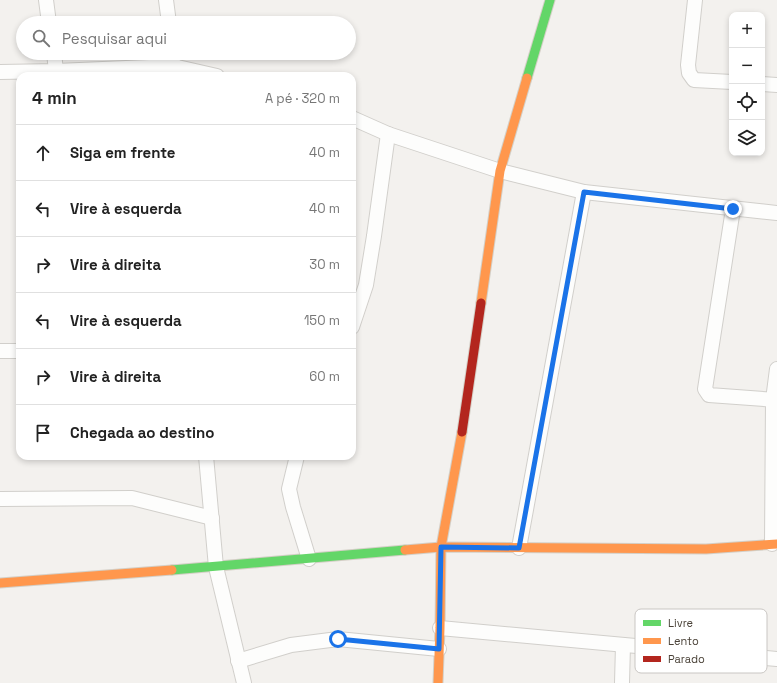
<!DOCTYPE html>
<html lang="pt">
<head>
<meta charset="utf-8">
<style>
	body { margin:0; font-family:"Space Grotesk",sans-serif; background:#f6f6f6; color:#222 }
	.controls { position:absolute; right:12px; top:12px; display:grid; overflow:hidden; border-radius:8px; box-shadow:0 2px 6px #0003 }
	.controls button { width:36px; height:36px; display:grid; place-items:center; padding:0; border:0; border-bottom:1px solid #e0e0e0; background:#fff; color:#222; font:20px sans-serif }
	.stop { position:absolute; width:12px; height:12px; margin:-9px; border:3px solid #1a73e8; border-radius:50%; background:#fff }
	.stop.end { background:#1a73e8; border-color:#fff; box-shadow:0 1px 4px #0008 }
	.list { margin:0; padding:0; list-style:none }
	h2 { display:flex; justify-content:space-between; align-items:center; height:52px; margin:0; padding:0 16px; font-size:17px }
	h2 small { font-size:13px; font-weight:400; color:#767676 }
	.list li { display:grid; grid-template-columns:26px 1fr auto; gap:12px; align-items:center; box-sizing:border-box; height:56px; padding:0 16px; border-top:1px solid #e0e0e0 }
	.list b { display:block; font-size:15px; white-space:nowrap }
	.list em { font-size:13px; font-style:normal; color:#767676 }
	.icon { flex:none; width:22px; height:22px; fill:none; stroke:currentColor; stroke-width:2; stroke-linecap:round; stroke-linejoin:round }
	.map { position:relative; flex:none; width:777px; height:683px; overflow:hidden }
	.search { position:absolute; background:#fff; box-shadow:0 2px 6px #0003; left:16px; top:16px; width:340px; height:44px; display:flex; align-items:center; gap:10px; box-sizing:border-box; padding:0 14px; border-radius:22px; color:#767676; font-size:15px }
	.panel { position:absolute; background:#fff; box-shadow:0 2px 6px #0003; left:16px; top:72px; width:340px; height:388px; border-radius:12px }
	.map>svg:first-child { display:block }
	.lines { fill:none; stroke-linecap:round; stroke-linejoin:round }
	.street-casing { stroke:#d1cfcb; stroke-width:16 }
	.fast-casing { stroke:#d4cfc6; stroke-width:11 }
	.slow-casing { stroke:#d4cfc6; stroke-width:11 }
	.jam-casing { stroke:#d4cfc6; stroke-width:11 }
	.street { stroke:#fdfdfc; stroke-width:14 }
	.fast { stroke:#63d668; stroke-width:9 }
	.slow { stroke:#ff974d; stroke-width:9 }
	.jam { stroke:#b3261e; stroke-width:9 }
	.route { stroke:#1a73e8; stroke-width:5 }
	.key { fill:#fff; stroke:#c9c6c3; stroke-width:1 }
	.key-label { font-size:11px; fill:#4a4238 }
</style>
</head>
<body>
<div class="map">
<svg width="777" height="683" viewBox="0 0 777 683">
	<rect width="100%" height="100%" fill="#f3f1ee"/>
	<g class="lines">
		<!-- street casing -->
		<g class="street-casing">
			<g id="street">
				<polyline points="46,0 49,23"/>
				<polyline points="166,0 169,23"/>
				<polyline points="695,0 688,65 689,73 694,80 732,82"/>
				<polyline points="54,53 56,71"/>
				<polyline points="172,53 174,76"/>
				<polyline points="0,72 56,71 173,66 217,76"/>
				<polyline points="762,84 777,85"/>
				<polyline points="352,118 388,134 500,171 584,192 777,213"/>
				<polyline points="733,209 705,389 709,395 777,400"/>
				<polyline points="352,327 366,285 374,236 388,134"/>
				<polyline points="0,351 20,351"/>
				<polyline points="206,456 216,567 244,683"/>
				<polyline points="297,456 289,489 293,507 309,559"/>
				<polyline points="0,499 132,498 212,518"/>
				<polyline points="772,544 773,400 777,369"/>
				<polyline points="519,548 584,192"/>
				<polyline points="440,628 777,659"/>
				<polyline points="238,661 291,645 338,639 439,649"/>
				<polyline points="622,683 623,645"/>
			</g>
		</g>
		<!-- fast casing -->
		<g class="fast-casing">
			<g id="fast">
				<polyline points="527,78 550,0"/>
				<polyline points="172,570 405,550"/>
			</g>
		</g>
		<!-- slow casing -->
		<g class="slow-casing">
			<g id="slow">
				<polyline points="481,303 500,171 527,78"/>
				<polyline points="405,550 441,547 706,549 777,544"/>
				<polyline points="0,583 172,570"/>
				<polyline points="438,683 440,628 441,547 462,432"/>
			</g>
		</g>
		<!-- jam casing -->
		<g class="jam-casing">
			<polyline id="jam" points="462,432 481,303"/>
		</g>
		<!-- street -->
		<use href="#street" class="street"/>
		<!-- fast -->
		<use href="#fast" class="fast"/>
		<!-- slow -->
		<use href="#slow" class="slow"/>
		<!-- jam -->
		<use href="#jam" class="jam"/>
	</g>
	<g class="lines">
		<!-- route -->
		<polyline class="route" points="338,639 439,649 441,547 519,548 584,192 733,209"/>
	</g>
	<!-- legend -->
	<rect x="635" y="609" width="132" height="64" rx="6" class="key"/>
	<rect x="643" y="620" width="18" height="6" fill="#63d668"/>
	<rect x="643" y="638" width="18" height="6" fill="#ff974d"/>
	<rect x="643" y="656" width="18" height="6" fill="#b3261e"/>
	<g class="key-label">
		<text x="668" y="627">Livre</text>
		<text x="668" y="645">Lento</text>
		<text x="668" y="663">Parado</text>
	</g>
</svg>
<div class="controls">
<button>+</button>
<button>−</button>
<button><svg class="icon" aria-label="locate" viewBox="0 0 24 24"><circle cx="12" cy="12" r="6"/><path d="M12 2v4M12 18v4M2 12h4M18 12h4"/></svg></button>
<button><svg class="icon" aria-label="layers" viewBox="0 0 24 24"><path d="M12 4l9 5-9 5-9-5zM3 14l9 5 9-5"/></svg></button>
</div>
<div class="stop" style="left:338px;top:639px"></div>
<div class="stop end" style="left:733px;top:209px"></div>
<div class="search"><svg class="icon" aria-label="search" viewBox="0 0 24 24"><circle cx="10" cy="10" r="6"/><path d="M15 15l6 6"/></svg>Pesquisar aqui</div>
<section class="panel">
<h2>4 min<small>A pé · 320 m</small></h2>
<ul class="list">
<li><svg class="icon" aria-label="ahead" viewBox="0 0 24 24"><path d="M12 20V5M6 11l6-6 6 6"/></svg><div><b>Siga em frente</b></div><em>40 m</em></li>
<li><svg class="icon" aria-label="left" viewBox="0 0 24 24"><path d="M17 20v-9H6M10 6l-5 5 5 5"/></svg><div><b>Vire à esquerda</b></div><em>40 m</em></li>
<li><svg class="icon" aria-label="right" viewBox="0 0 24 24"><path d="M7 20v-9h11M14 6l5 5-5 5"/></svg><div><b>Vire à direita</b></div><em>30 m</em></li>
<li><svg class="icon" aria-label="left" viewBox="0 0 24 24"><path d="M17 20v-9H6M10 6l-5 5 5 5"/></svg><div><b>Vire à esquerda</b></div><em>150 m</em></li>
<li><svg class="icon" aria-label="right" viewBox="0 0 24 24"><path d="M7 20v-9h11M14 6l5 5-5 5"/></svg><div><b>Vire à direita</b></div><em>60 m</em></li>
<li><svg class="icon" aria-label="arrive" viewBox="0 0 24 24"><path d="M6 21V4h12l-3 4 3 4H6"/></svg><div><b>Chegada ao destino</b></div></li>
</ul>
</section>
</div>
</body>
</html>
